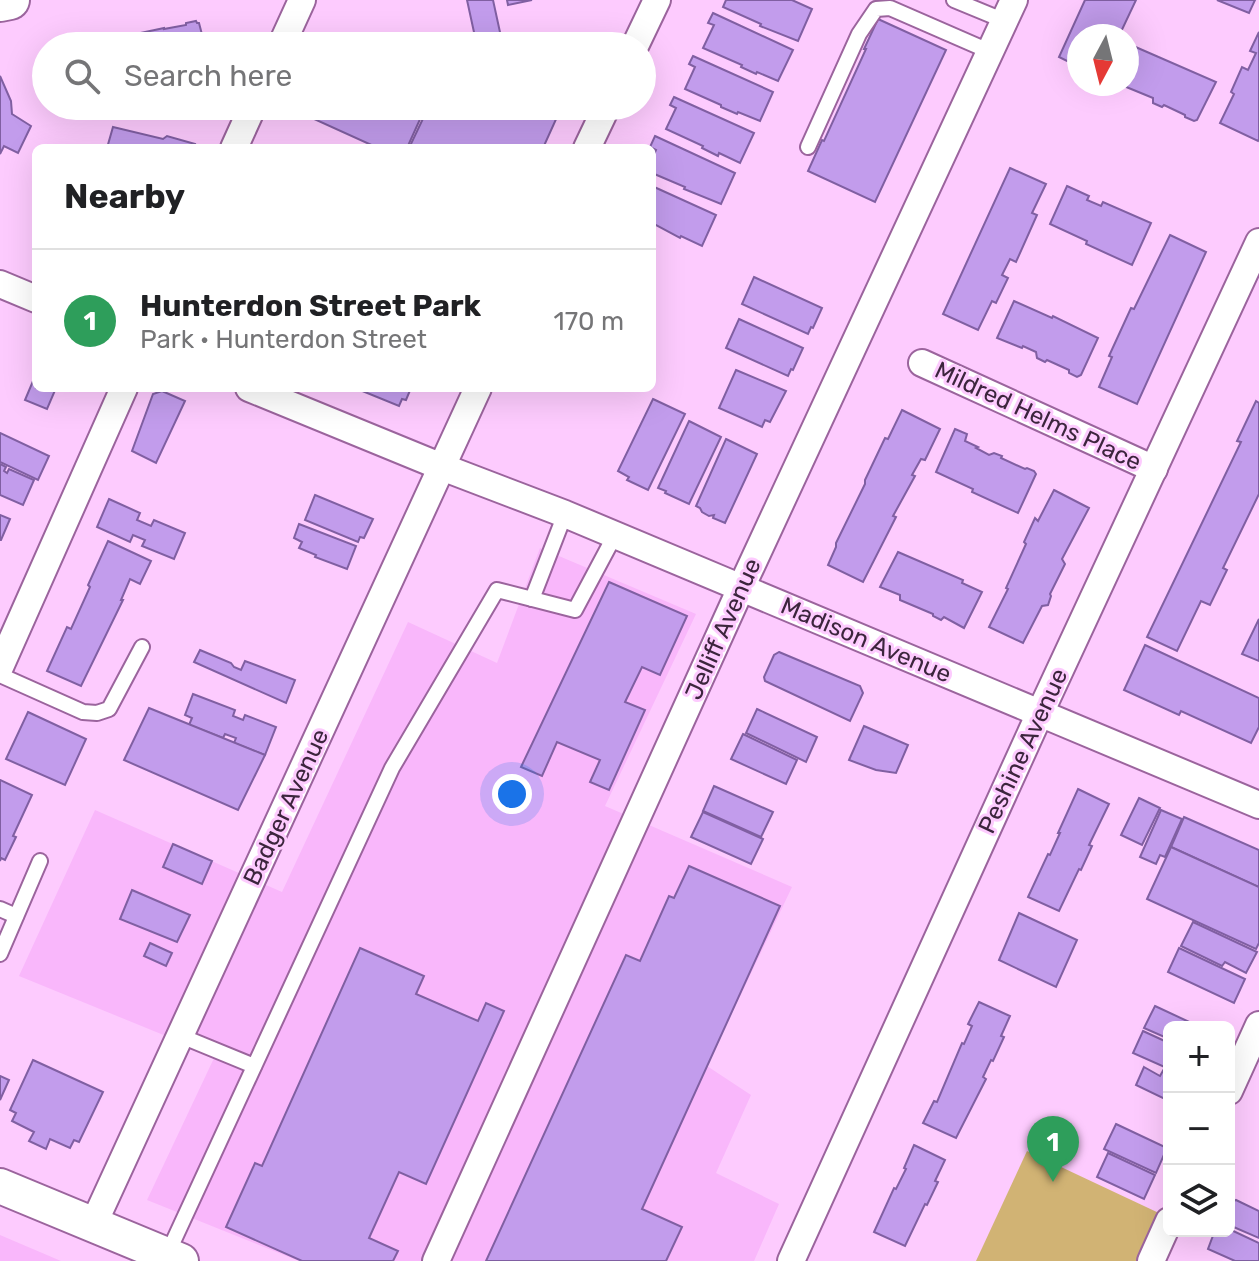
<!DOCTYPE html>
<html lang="en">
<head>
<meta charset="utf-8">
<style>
	body { margin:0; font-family:Rubik,sans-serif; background:#f6f6f6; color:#202124 }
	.controls { position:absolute; right:24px; bottom:24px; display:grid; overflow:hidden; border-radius:12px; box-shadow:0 8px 32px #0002 }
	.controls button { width:72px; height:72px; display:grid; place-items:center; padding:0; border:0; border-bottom:2px solid #e0e0e0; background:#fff; color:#202124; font:40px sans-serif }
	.compass { position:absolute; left:1067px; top:24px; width:72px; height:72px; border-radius:50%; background:#fff; box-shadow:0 8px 32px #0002; rotate:187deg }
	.you { position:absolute; left:512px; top:794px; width:28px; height:28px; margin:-20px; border:6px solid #fff; border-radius:50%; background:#1a73e8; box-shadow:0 0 0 12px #1a73e833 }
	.badge { display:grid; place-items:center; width:52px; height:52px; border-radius:50%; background:#0b8043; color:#fff; font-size:26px; font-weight:700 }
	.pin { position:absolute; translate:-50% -66px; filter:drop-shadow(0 2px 4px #0008) }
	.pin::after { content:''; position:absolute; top:42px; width:28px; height:24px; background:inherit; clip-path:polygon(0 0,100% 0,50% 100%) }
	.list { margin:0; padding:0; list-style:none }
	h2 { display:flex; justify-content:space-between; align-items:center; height:104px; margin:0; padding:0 32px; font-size:34px }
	h2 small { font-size:26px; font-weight:400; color:#757577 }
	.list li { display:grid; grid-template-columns:52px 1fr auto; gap:24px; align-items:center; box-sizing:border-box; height:144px; padding:0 32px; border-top:2px solid #e0e0e0 }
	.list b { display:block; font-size:30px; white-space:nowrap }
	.list p { margin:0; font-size:26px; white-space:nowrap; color:#757577 }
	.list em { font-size:26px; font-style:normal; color:#757577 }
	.icon { flex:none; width:44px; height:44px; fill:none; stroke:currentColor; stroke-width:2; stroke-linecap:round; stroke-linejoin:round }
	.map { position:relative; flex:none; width:1259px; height:1261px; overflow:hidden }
	.search { position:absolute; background:#fff; box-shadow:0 8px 32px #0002; left:32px; top:32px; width:624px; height:88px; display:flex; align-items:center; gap:20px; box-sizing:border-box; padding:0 28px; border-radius:44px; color:#757577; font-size:30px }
	.panel { position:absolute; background:#fff; box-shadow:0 8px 32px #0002; left:32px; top:144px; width:624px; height:248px; border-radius:12px }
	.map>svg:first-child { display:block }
	.built { fill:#f9b7fb }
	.green { fill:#d1b374 }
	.building { fill:#c29cec; stroke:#805fa2; stroke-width:2 }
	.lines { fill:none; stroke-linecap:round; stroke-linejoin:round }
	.service-casing { stroke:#9b649d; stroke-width:18 }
	.minor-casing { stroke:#9b649d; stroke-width:30 }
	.tertiary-casing { stroke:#9b649d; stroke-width:38 }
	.secondary-casing { stroke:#9b649d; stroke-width:42 }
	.service { stroke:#fff; stroke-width:14 }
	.minor { stroke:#fff; stroke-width:26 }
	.tertiary { stroke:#fff; stroke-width:34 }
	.secondary { stroke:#fff; stroke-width:38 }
	.labels { text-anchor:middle; stroke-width:6; stroke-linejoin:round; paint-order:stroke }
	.street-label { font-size:24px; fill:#3c253d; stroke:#fdcbfe }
</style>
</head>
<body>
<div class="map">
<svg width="1259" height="1261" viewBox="0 0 1259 1261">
	<rect width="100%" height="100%" fill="#fdcbfe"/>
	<!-- built -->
	<g class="built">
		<polygon points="540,548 696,614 605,806 792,887 707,1066 751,1095 716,1173 779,1204 754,1261 299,1261 147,1200 215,1056 19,976 95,810 282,892 408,622 497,663"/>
		<polygon points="0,1235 61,1261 0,1261"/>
	</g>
	<!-- green -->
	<polygon class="green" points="1027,1151 1161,1214 1140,1261 976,1261"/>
	<!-- building -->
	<g class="building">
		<polygon points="467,0 493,0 503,46 477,46"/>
		<polygon points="507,0 532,0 508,5"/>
		<polygon points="726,0 792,0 812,9 798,41 760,26 761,24 723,7"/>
		<polygon points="1085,0 1136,0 1119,36 1079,36 1079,67 1059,57"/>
		<polygon points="1217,0 1255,0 1249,13"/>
		<polygon points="713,13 793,50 778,81 757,72 756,74 741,67 742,65 703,48 714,25 708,23"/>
		<polygon points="878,19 946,50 875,202 808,171 822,140 824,141 866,49 864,49"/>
		<polygon points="196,21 197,23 199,23 205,46 81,46 118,40 117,38 164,28 164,29 186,25 186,23"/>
		<polygon points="1259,32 1259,139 1258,141 1220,123 1234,94 1231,92 1242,67 1248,70 1256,53 1250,51"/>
		<polygon points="1131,45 1216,82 1197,120 1194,121 1185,117 1185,115 1164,105 1162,107 1153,103 1153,98 1119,84 1127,84 1127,55"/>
		<polygon points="693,56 773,92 760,121 738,112 737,114 721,107 721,105 685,89 695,67 689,64"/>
		<polygon points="0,76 11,101 12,114 31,126 18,153 4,146 0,154"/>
		<polygon points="674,97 754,133 740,163 719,153 718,156 702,148 703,146 666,129 676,108 670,105"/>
		<polygon points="293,106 355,106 366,111 368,106 426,106 407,148 378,148 292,109"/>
		<polygon points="429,106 562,106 543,148 409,148"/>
		<polygon points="113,127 163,139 167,136 195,144 194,148 107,148"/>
		<polygon points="655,136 735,173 721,204 684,189 685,187 652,173 652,159 656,150 650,147"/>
		<polygon points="1010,168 1046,184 1032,213 1037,215 1016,262 1010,259 1002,275 1008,278 996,303 992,301 978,330 943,314"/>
		<polygon points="652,186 716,215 702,246 681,236 680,238 652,223"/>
		<polygon points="1067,186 1089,196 1087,200 1101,206 1103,202 1151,223 1132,265 1086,244 1087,241 1050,224"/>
		<polygon points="1170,235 1206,252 1137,404 1099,387 1112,357 1109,356 1131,308 1134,309"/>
		<polygon points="754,277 822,308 813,328 811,327 808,334 742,304"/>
		<polygon points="1014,301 1052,318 1053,316 1098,338 1081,375 1077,377 1069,373 1069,370 1047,360 1045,362 1037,358 1036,352 1023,346 1022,348 997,338"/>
		<polygon points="739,319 803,348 793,370 791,369 788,376 726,348"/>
		<polygon points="736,370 786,391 770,422 765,420 762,427 719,408"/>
		<polygon points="36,374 36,388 56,388 47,409 25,400"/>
		<polygon points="355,388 411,388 406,400 402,399 399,406"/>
		<polygon points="162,391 185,401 156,463 132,451 153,394"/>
		<polygon points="653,399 685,414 648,490 627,480 629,477 618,471"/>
		<polygon points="1256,401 1259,403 1259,494 1223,568 1227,570 1210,605 1201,601 1177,651 1147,637 1241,442 1237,441"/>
		<polygon points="902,410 940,429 925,460 921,459 912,475 915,476 893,516 896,517 863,582 828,565 836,547 836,543 865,484 865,480 885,438 888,439"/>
		<polygon points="689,421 721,437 689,504 665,493 666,491 658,488"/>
		<polygon points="955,429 967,434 965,441 978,447 976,448 989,455 994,453 1002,456 1001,458 1025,469 1027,468 1034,471 1036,474 1018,513 972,492 973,489 936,472"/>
		<polygon points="0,433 49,456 38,480 0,462"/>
		<polygon points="726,439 757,454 725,523 713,518 714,515 709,516 702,512 700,508 696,506"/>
		<polygon points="0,464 6,467 4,471 7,473 9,469 34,480 23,505 0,495"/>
		<polygon points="1054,490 1089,508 1062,559 1065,564 1050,594 1051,596 1048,605 1042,606 1023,643 989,627 1008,589 1006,588 1026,544 1024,542 1035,518 1038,521"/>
		<polygon points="315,495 373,519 364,538 360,537 358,542 305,520"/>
		<polygon points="109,499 140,513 137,520 151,526 154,520 185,533 174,559 142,546 145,540 133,535 130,542 97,527"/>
		<polygon points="0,515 10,519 1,540 0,540"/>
		<polygon points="299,524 356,546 347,569 315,557 316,555 299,548 302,542 294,538"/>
		<polygon points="108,541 151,561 140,584 130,579 121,600 123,600 81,686 47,671 67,627 71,629 90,587 88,585"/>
		<polygon points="898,552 963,580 962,583 982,592 964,628 944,617 941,620 933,616 933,614 900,600 900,595 880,587"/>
		<polygon points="609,582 687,616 660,675 642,667 625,702 645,710 609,790 590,782 600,760 557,742 542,776 521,767"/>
		<polygon points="1259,619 1259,661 1242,654"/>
		<polygon points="1145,645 1259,698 1259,727 1251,743 1181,711 1179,715 1124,690"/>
		<polygon points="200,650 231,663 234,667 241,670 245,661 295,680 286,703 194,662"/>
		<polygon points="779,652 860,686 863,693 850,721 765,681 764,677 774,655"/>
		<polygon points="193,694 235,710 233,716 243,720 245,715 276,727 265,755 234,743 236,738 225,734 223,738 189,725 192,718 185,715"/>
		<polygon points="149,708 265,755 238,810 124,760"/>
		<polygon points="757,709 817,737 806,762 746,733"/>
		<polygon points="28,712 86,739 65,785 6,759"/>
		<polygon points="864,726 908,745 896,773 876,770 849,760"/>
		<polygon points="743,734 797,760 786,784 731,759"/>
		<polygon points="0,780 32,795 13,836 16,837 5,860 1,858 0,861"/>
		<polygon points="714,786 773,812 761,837 703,811"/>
		<polygon points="1078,789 1109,804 1089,845 1092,846 1081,870 1079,869 1059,911 1028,897 1048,854 1050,855 1060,833 1058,833"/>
		<polygon points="1139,798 1160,808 1142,845 1121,835"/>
		<polygon points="1161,810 1182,819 1165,857 1160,855 1156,864 1140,857"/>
		<polygon points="703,812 763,839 751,864 691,837"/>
		<polygon points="1184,817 1259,850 1259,887 1171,847"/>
		<polygon points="173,844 212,861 202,884 163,867"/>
		<polygon points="1171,847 1259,887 1259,943 1256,949 1147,899"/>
		<polygon points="689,866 780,906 642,1209 682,1227 666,1261 486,1261 626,955 640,961 669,896 674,898"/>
		<polygon points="132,890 190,915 177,942 120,919"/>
		<polygon points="1019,913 1077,940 1056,987 999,960"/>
		<polygon points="1193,922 1257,952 1246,973 1225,962 1222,966 1181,946"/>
		<polygon points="150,943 172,953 166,966 144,956"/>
		<polygon points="360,948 424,976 416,994 478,1021 486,1003 504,1011 426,1184 399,1172 369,1238 398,1251 393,1261 302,1261 226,1227 255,1163 262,1166"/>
		<polygon points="1179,948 1245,979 1234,1003 1168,972"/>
		<polygon points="979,1002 1010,1016 1001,1036 1004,1037 993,1061 991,1060 983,1077 986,1079 956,1138 923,1123 934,1101 937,1102 962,1043 964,1044 972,1026 968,1024"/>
		<polygon points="1155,1006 1200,1027 1169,1027 1169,1039 1144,1028"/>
		<polygon points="1143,1031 1169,1043 1169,1069 1133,1053"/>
		<polygon points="33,1060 103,1092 79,1142 74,1140 70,1148 50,1139 46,1149 29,1141 34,1132 12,1121 16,1113 10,1110"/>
		<polygon points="1144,1067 1160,1076 1164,1069 1169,1072 1169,1101 1136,1085"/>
		<polygon points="0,1076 9,1080 0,1100"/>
		<polygon points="1116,1124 1167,1148 1156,1173 1104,1149"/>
		<polygon points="914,1145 945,1160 935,1181 938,1182 927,1205 925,1204 905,1246 874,1232 894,1188 896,1189 906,1169 904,1168"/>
		<polygon points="1108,1153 1155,1175 1144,1199 1097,1177"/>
		<polygon points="1236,1200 1259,1211 1259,1238 1229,1225 1229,1204"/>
		<polygon points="1229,1229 1259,1243 1259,1261 1235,1261 1208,1249 1214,1233 1229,1231"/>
	</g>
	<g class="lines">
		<!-- service casing -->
		<g class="service-casing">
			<g id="service">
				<polyline points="954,0 1005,21"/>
				<polyline points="808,147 859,34 876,9 890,8 991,52"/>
				<polyline points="532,599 565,514"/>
				<polyline points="0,675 83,712 97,713 109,709 142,647"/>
				<polyline points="0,909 16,916"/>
				<polyline points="0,954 40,861"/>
				<polyline points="181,1036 254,1066"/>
				<polyline points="167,1255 392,768 497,590 575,610 615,535"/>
			</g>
		</g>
		<!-- minor casing -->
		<g class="minor-casing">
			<g id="minor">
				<polyline points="281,46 302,0"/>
				<polyline points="635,46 657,0"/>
				<polyline points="234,148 253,106"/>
				<polyline points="587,148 607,106"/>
				<polyline points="0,284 36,299"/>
				<polyline points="922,363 1154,469"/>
				<polyline points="249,388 442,467 565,514 1259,805"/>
				<polyline points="0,667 124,388"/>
				<polyline points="1229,1091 1259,1025"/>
				<polyline points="93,1225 478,388"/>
				<polyline points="436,1261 741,588 1014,0"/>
				<polyline points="791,1261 1040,713 1259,242"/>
				<polyline points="1151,1261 1169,1221"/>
			</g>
		</g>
		<!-- tertiary casing -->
		<g class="tertiary-casing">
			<polyline id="tertiary" points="0,1186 181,1261"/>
		</g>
		<!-- secondary casing -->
		<g class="secondary-casing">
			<polyline id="secondary" points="0,2 10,0"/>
		</g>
		<!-- service -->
		<use href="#service" class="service"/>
		<!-- minor -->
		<use href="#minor" class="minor"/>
		<!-- tertiary -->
		<use href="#tertiary" class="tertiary"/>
		<!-- secondary -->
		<use href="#secondary" class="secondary"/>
	</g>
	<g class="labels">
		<!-- street labels -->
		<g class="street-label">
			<text transform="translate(1038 416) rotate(25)" y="8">Mildred Helms Place</text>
			<text transform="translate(723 629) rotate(-66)" y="8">Jelliff Avenue</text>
			<text transform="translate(866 640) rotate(23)" y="8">Madison Avenue</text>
			<text transform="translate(1023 751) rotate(-65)" y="8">Peshine Avenue</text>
			<text transform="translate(286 807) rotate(-65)" y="8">Badger Avenue</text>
		</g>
	</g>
</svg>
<div class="controls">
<button>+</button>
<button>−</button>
<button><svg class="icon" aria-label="layers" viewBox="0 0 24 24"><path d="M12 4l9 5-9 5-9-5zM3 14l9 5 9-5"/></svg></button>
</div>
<svg class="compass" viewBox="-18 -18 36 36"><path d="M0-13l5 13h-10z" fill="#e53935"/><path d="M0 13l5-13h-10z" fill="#757577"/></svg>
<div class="you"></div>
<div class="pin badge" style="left:1053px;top:1182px;background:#2e9e5b">1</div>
<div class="search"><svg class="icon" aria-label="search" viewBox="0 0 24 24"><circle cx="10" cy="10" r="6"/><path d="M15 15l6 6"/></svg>Search here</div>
<section class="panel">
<h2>Nearby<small></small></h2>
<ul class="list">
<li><span class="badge" style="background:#2e9e5b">1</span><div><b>Hunterdon Street Park</b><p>Park · Hunterdon Street</p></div><em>170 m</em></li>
</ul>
</section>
</div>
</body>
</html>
